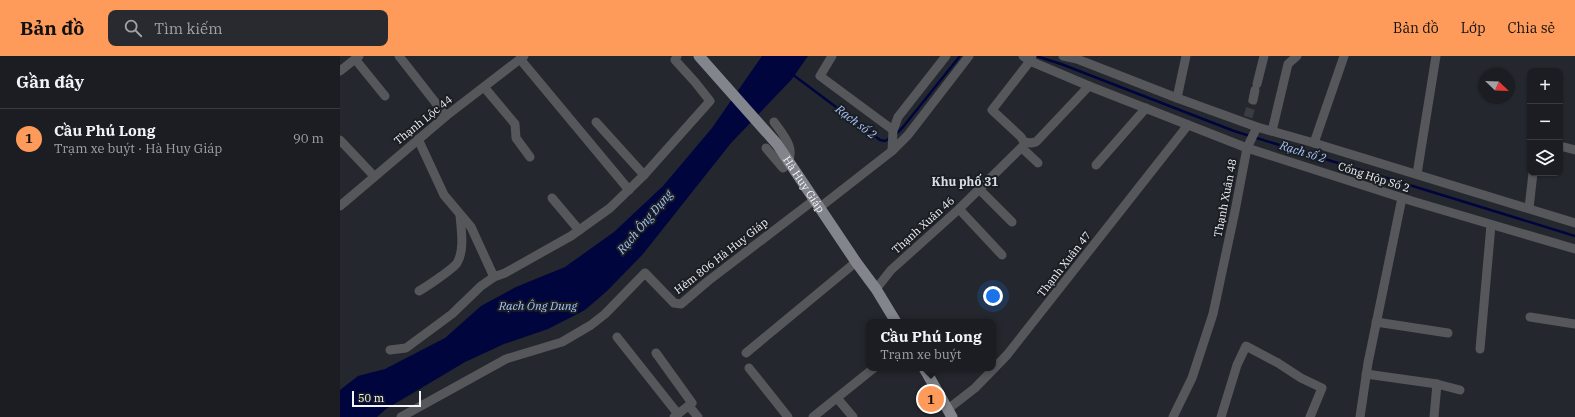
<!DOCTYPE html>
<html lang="vi">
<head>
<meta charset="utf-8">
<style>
	body { margin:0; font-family:"IBM Plex Serif",serif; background:#282a2f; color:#f1f3f6 }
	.controls { position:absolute; right:12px; top:12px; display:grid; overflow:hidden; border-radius:8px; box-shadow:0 1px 3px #0004 }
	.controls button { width:36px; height:36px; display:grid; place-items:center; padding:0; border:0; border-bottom:1px solid #393b40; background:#1b1d22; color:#f1f3f6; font:20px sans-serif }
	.compass { position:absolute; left:1139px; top:12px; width:36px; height:36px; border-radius:50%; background:#1b1d22; box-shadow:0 1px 3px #0004; rotate:113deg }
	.scale { position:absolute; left:12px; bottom:10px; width:69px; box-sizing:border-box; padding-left:4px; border:2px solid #f3f5f9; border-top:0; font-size:11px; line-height:14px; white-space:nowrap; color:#f3f5f9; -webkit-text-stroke:3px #1a1e23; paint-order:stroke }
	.you { position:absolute; left:653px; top:240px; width:14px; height:14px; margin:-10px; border:3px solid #fff; border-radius:50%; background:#1a73e8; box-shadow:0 0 0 6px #1a73e833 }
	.badge { display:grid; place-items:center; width:26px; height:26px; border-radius:50%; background:#ff9b5a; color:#111; font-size:13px; font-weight:700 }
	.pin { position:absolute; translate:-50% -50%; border:2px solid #fff; box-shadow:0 1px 4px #0006 }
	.popup { position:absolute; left:526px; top:263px; width:130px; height:52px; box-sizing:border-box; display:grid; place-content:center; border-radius:8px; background:#1b1d22; filter:drop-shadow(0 1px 3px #0005); font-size:13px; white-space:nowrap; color:#a0a2a5 }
	.popup b { font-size:15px; color:#f1f3f6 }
	.popup::after { content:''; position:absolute; left:50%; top:100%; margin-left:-8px; border:8px solid transparent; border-top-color:#1b1d22 }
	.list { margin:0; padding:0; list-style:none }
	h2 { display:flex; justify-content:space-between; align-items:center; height:52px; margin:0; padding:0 16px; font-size:17px }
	h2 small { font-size:13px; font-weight:400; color:#a0a2a5 }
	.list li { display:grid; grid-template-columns:26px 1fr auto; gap:12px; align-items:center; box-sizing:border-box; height:60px; padding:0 16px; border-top:1px solid #393b40 }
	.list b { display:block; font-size:15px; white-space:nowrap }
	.list p { margin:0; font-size:13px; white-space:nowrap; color:#a0a2a5 }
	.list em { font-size:13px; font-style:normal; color:#a0a2a5 }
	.icon { flex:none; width:22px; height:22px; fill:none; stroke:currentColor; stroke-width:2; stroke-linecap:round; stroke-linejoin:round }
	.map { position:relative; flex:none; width:1235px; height:361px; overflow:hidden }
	header { display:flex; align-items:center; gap:24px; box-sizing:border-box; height:56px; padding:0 20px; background:#ff9b5a; color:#111 }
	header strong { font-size:19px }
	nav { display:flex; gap:22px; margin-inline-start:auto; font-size:14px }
	.search { width:280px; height:36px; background:#282a2f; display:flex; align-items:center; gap:10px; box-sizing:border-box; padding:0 14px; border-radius:8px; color:#a0a2a5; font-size:15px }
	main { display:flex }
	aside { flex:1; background:#1b1d22 }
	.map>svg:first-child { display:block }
	.water { fill:#00053e }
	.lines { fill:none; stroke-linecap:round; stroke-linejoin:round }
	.stream { stroke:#00053e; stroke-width:2.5 }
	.minor-tunnel { stroke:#393c41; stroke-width:9; stroke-dasharray:9 4.5; stroke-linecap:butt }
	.minor { stroke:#55575a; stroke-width:9 }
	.major { stroke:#82858b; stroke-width:11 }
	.labels { text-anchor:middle; stroke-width:4; stroke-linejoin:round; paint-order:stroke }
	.street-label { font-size:11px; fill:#f3f5f9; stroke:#1a1e23 }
	.water-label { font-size:12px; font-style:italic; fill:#a6c3f9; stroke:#1a1e23 }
	.neighbourhood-label { font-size:12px; font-weight:bold; fill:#d9dee6; stroke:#1a1e23 }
</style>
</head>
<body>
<header>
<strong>Bản đồ</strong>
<div class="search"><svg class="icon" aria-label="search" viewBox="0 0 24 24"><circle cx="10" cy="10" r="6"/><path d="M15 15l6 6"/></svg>Tìm kiếm</div>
<nav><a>Bản đồ</a><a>Lớp</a><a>Chia sẻ</a></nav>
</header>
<main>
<aside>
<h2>Gần đây<small></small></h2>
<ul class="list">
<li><span class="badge">1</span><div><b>Cầu Phú Long</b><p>Trạm xe buýt · Hà Huy Giáp</p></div><em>90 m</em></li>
</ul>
</aside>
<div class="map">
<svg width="1235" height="361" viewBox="0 0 1235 361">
	<rect width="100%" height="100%" fill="#24272d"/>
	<!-- water -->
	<polygon class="water" points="422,0 468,0 452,23 391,87 303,198 267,235 245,254 208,273 164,288 125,306 46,353 37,361 0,361 0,334 18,320 45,313 105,282 141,250 176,231 225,211 274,176 323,130 372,72"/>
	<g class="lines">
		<!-- stream -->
		<g class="stream">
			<polyline points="696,0 721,8 894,75 1235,180"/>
			<polyline points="452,18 540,84 545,85 550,82"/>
			<polyline points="556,78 563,71 620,0"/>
		</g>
		<!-- minor-tunnel -->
		<polyline class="minor-tunnel" points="908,61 913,44"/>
		<!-- minor -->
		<g class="minor">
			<polyline points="59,0 106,60"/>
			<polyline points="492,0 480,20 553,74"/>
			<polyline points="683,0 690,5 749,30"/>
			<polyline points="723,0 737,3 837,42"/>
			<polyline points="846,0 837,42 917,71 974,87 1235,167"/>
			<polyline points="15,3 45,40"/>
			<polyline points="180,3 289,134"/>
			<polyline points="0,15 19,0"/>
			<polyline points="917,28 924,0"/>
			<polyline points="144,31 175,68 176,82 190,101"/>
			<polyline points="913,44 915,34"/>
			<polyline points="256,66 304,119"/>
			<polyline points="932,75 948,8 957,0"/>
			<polyline points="78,83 104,139 131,171 154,221 165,217 231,180 270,152 304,119 370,45 355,26 335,4 337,0"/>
			<polyline points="0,84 34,120"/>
			<polyline points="684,86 691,87 696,86 749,30 907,92 1072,145 1235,193"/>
			<polyline points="974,87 1004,0"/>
			<polyline points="1220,90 1235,94"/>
			<path d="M426,92L443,112C459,96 445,81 434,66"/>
			<polyline points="682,92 698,107"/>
			<polyline points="552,95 553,75 558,61 606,0"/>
			<polyline points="756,109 806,52"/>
			<polyline points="1077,118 1096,0"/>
			<polyline points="639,133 672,166"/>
			<polyline points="212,142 239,174"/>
			<polyline points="0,150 106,60 184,0"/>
			<polyline points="479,152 552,95 568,79 629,0"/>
			<polyline points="1189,152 1193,117"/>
			<polyline points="619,153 662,199"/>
			<polyline points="536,233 551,214 619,153 683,90 684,86 681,81 652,54 690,5 692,0"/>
			<path d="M79,235C86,231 113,213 117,207C125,194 121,173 120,159"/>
			<polyline points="1190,261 1235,268"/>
			<polyline points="1036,266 1108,277"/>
			<polyline points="277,281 338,358"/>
			<polyline points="1140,293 1151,169"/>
			<polyline points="50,294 66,292 112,258 141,230 154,221"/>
			<polyline points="316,297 352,347 334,361"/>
			<polyline points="406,297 516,206"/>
			<polyline points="409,312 448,361"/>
			<polyline points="1026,318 1097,328 1120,334"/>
			<polyline points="497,342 513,361"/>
			<polyline points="349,350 358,361"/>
			<polyline points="608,353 635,332 667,299 848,69"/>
			<polyline points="61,361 166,303 222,286 251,269 265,258 305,217 334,247 341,248 368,225 474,144"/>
			<polyline points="473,361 534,312"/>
			<polyline points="833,361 852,322 873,258 895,155 907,92 917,71"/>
			<polyline points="881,361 897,309 906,290 938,307 961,322 982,332 970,361"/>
			<polyline points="1020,361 1028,307 1062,142"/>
			<polyline points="1094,361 1097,328"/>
		</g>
		<!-- major -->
		<g class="major">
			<path id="s1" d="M359,0L437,88L516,206L536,233L556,266"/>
			<polyline points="584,312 612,361"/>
		</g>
	</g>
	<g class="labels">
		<!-- street labels -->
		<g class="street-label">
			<text transform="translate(83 64) rotate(-39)" y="4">Thạnh Lộc 44</text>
			<text transform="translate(1034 121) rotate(18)" y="4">Cống Hộp Số 2</text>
			<text dy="4" stroke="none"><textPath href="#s1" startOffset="166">Hà Huy Giáp</textPath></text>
			<text transform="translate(885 142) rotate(-79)" y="4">Thạnh Xuân 48</text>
			<text transform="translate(583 169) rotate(-42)" y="4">Thạnh Xuân 46</text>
			<text transform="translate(381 200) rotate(-38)" y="4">Hẻm 806 Hà Huy Giáp</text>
			<text transform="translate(724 208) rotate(-52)" y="4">Thạnh Xuân 47</text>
		</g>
		<!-- water labels -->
		<g class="water-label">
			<text transform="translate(516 66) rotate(37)" y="4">Rạch số 2</text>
			<text transform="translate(963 96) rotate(17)" y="4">Rạch số 2</text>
			<text transform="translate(305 166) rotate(-50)" y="4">Rạch Ông Đụng</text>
			<text x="198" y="254">Rạch Ông Dung</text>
		</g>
		<!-- neighbourhood labels -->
		<g class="neighbourhood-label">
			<text x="625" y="130">Khu phố 31</text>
		</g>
	</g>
</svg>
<div class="controls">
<button>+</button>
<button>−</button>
<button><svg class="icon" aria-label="layers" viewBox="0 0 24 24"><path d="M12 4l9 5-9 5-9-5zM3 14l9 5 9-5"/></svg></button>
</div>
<svg class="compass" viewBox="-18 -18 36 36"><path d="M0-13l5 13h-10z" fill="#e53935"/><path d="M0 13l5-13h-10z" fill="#a0a2a5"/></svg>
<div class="scale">50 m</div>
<div class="you"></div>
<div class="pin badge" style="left:591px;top:343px">1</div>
<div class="popup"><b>Cầu Phú Long</b>Trạm xe buýt</div>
</div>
</main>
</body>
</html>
